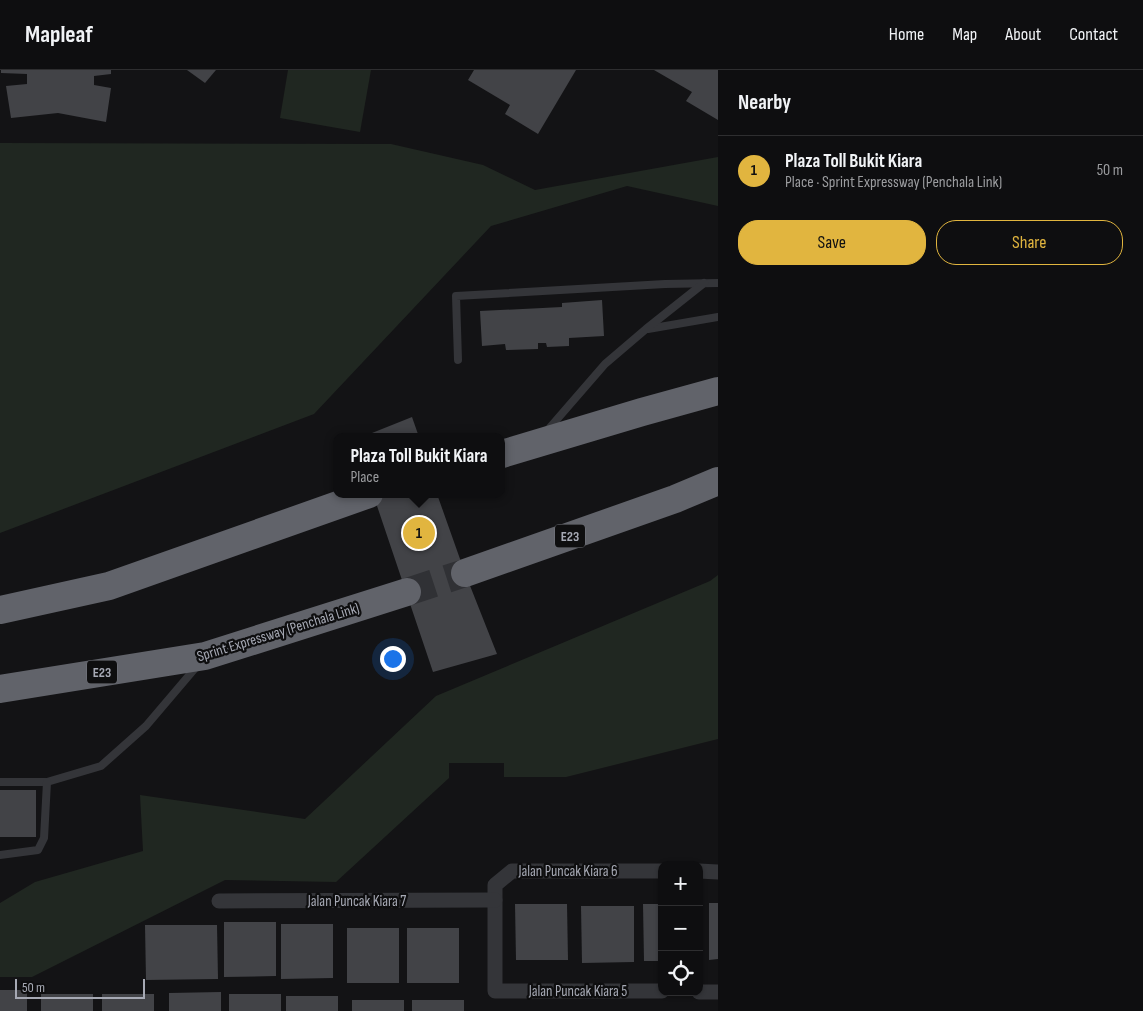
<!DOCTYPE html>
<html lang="en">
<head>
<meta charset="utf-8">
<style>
	body { margin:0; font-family:"Sofia Sans Condensed",sans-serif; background:#1c1c1e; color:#f1f3f6 }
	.controls { position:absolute; right:15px; bottom:15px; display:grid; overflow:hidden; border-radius:10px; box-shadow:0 1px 4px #0004 }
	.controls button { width:45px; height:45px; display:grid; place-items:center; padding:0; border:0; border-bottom:1px solid #2e2e30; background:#0e0e10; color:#f1f3f6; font:25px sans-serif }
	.scale { position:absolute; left:15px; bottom:12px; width:130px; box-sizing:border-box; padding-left:5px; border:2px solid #a6a9b4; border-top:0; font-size:14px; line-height:18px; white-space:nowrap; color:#a6a9b4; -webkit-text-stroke:4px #0e0e0f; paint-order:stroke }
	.you { position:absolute; left:392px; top:588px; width:18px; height:18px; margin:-12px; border:4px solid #fff; border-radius:50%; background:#1a73e8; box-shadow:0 0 0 8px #1a73e833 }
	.badge { display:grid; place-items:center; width:32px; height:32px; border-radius:50%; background:#e1b53f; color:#111; font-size:16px; font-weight:700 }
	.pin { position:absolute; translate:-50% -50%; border:2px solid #fff; box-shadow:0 1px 5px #0006 }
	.popup { position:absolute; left:333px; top:363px; width:172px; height:65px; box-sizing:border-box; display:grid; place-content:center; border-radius:10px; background:#0e0e10; filter:drop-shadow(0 1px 4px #0005); font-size:16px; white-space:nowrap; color:#9b9c9f }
	.popup b { font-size:19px; color:#f1f3f6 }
	.popup::after { content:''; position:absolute; left:50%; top:100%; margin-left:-10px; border:10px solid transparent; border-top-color:#0e0e10 }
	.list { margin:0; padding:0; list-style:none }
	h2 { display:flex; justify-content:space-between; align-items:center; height:65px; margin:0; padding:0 20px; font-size:21px }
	h2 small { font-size:16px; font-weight:400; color:#9b9c9f }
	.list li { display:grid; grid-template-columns:32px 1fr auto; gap:15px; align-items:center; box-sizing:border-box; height:70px; padding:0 20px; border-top:1px solid #2e2e30 }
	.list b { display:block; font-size:19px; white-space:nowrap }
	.list p { margin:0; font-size:16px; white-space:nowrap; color:#9b9c9f }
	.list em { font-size:16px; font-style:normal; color:#9b9c9f }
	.actions { display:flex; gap:10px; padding:15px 20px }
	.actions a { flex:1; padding:11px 0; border:1px solid #e1b53f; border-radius:20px; text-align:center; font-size:18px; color:#e1b53f }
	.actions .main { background:#e1b53f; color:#111 }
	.icon { flex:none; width:28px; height:28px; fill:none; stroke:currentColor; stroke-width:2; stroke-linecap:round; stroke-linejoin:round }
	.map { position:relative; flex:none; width:718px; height:941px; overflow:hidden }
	header { display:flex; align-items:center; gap:30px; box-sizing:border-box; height:70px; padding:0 25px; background:#0e0e10; border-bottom:1px solid #2e2e30 }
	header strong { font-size:24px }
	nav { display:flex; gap:28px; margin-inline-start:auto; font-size:18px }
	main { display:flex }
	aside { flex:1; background:#0e0e10 }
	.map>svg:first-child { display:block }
	.green { fill:#202721 }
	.building { fill:#424347 }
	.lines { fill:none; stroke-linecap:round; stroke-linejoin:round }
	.highway-tunnel { stroke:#303135; stroke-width:28; stroke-dasharray:28 14; stroke-linecap:butt }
	.lane { stroke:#343539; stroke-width:8 }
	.street { stroke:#343539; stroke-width:15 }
	.highway { stroke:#61636a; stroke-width:28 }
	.labels { text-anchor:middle; stroke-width:4.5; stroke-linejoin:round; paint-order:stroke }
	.shield { fill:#0e0e0f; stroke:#787a82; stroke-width:1 }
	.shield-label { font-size:14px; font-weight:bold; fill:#a6a9b4 }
	.street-label { font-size:15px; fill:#a6a9b4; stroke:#0e0e0f }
</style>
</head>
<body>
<header>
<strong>Mapleaf</strong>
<nav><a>Home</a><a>Map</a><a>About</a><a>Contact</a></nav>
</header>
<main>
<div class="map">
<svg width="718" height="941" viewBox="0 0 718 941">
	<rect width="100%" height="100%" fill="#131315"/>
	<!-- green -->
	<g class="green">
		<polygon points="288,0 371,0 360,62 280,48"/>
		<polygon points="0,73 391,74 483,95 535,120 718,87 718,136 627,116 491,156 314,344 0,463"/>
		<polygon points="718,505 718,669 566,707 504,707 504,693 449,693 449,708 336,812 225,810 32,907 0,907 0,833 35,812 143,781 140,725 305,749 436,626 710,511"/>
	</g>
	<!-- building -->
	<g class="building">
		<polygon points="1,0 111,0 111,4 94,6 94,15 111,18 106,52 58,43 11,48 6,16 27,14 27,4 1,3"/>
		<polygon points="187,0 216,0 205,13"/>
		<polygon points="474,0 576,0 538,64 505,44 510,35 468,10"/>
		<polygon points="654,0 718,0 718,50 686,31 692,22"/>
		<polygon points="602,230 604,266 569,268 569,276 547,277 546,273 538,273 538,279 506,280 505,274 482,276 480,241 562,237 562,233"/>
		<polygon points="412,347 419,367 362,367"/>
		<polygon points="373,424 437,424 465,503 497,584 433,602"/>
		<rect x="0" y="720" width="36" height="47"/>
		<polygon points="709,833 718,833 718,889 709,890"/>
		<polygon points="515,834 567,834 568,890 516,890"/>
		<polygon points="643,834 662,834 662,891 644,891"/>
		<polygon points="581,836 634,836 634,892 582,893"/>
		<polygon points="224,852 276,852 276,906 224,907"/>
		<polygon points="281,854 333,854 333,908 281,909"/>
		<polygon points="145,855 217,855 218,909 146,910"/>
		<rect x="347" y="858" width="52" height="55"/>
		<rect x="407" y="858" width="52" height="55"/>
		<rect x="0" y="920" width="27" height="21"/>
		<polygon points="221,922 221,941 169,941 169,923"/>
		<rect x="41" y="924" width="52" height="17"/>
		<rect x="102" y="924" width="52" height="17"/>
		<rect x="229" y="924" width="52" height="17"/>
		<rect x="286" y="926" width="52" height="15"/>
		<rect x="352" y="930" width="52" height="11"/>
		<rect x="412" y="930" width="52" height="11"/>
	</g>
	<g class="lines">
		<!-- highway-tunnel -->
		<polyline class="highway-tunnel" points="407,522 465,503"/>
		<!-- lane -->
		<g class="lane">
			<polyline points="648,259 718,247"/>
			<polyline points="458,290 456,226 665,214 718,213"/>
			<polyline points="546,362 605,294 646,259 704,213"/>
			<polyline points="0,712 47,712 101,696 146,656 197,596"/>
			<polyline points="0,785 38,780 44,768 47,712"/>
		</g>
		<!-- street -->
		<g class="street">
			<polyline points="662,801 512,801 495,815 495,921 662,921"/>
			<polyline points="699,801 718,802"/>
			<polyline points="219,831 495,830"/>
			<polyline points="699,922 718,922"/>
		</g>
		<!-- highway -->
		<g class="highway">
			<polyline points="502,384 642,342 718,321"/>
			<polyline points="465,503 675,429 718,411"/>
			<polyline points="0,540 109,516 369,424"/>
			<polyline points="0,619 205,586 407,522"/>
		</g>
	</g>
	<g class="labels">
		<!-- shield labels -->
		<g class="shield">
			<rect x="555" y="454.5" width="30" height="23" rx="4"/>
			<rect x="87" y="590.5" width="30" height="23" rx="4"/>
		</g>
		<g class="shield-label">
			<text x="570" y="471">E23</text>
			<text x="102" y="607">E23</text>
		</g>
		<!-- street labels -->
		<g class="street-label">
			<text transform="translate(278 562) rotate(-17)" y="5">Sprint Expressway (Penchala Link)</text>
			<text x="568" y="806">Jalan Puncak Kiara 6</text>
			<text x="357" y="836">Jalan Puncak Kiara 7</text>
			<text x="578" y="926">Jalan Puncak Kiara 5</text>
		</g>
	</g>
</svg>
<div class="controls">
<button>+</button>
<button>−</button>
<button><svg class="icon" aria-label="locate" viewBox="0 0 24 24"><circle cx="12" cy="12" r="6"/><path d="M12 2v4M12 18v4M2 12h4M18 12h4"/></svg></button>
</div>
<div class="scale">50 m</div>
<div class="you"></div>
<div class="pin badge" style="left:419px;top:463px">1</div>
<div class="popup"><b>Plaza Toll Bukit Kiara</b>Place</div>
</div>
<aside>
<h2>Nearby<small></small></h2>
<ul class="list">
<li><span class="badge">1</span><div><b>Plaza Toll Bukit Kiara</b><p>Place · Sprint Expressway (Penchala Link)</p></div><em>50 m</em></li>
</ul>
<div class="actions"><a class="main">Save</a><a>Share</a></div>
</aside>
</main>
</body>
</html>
